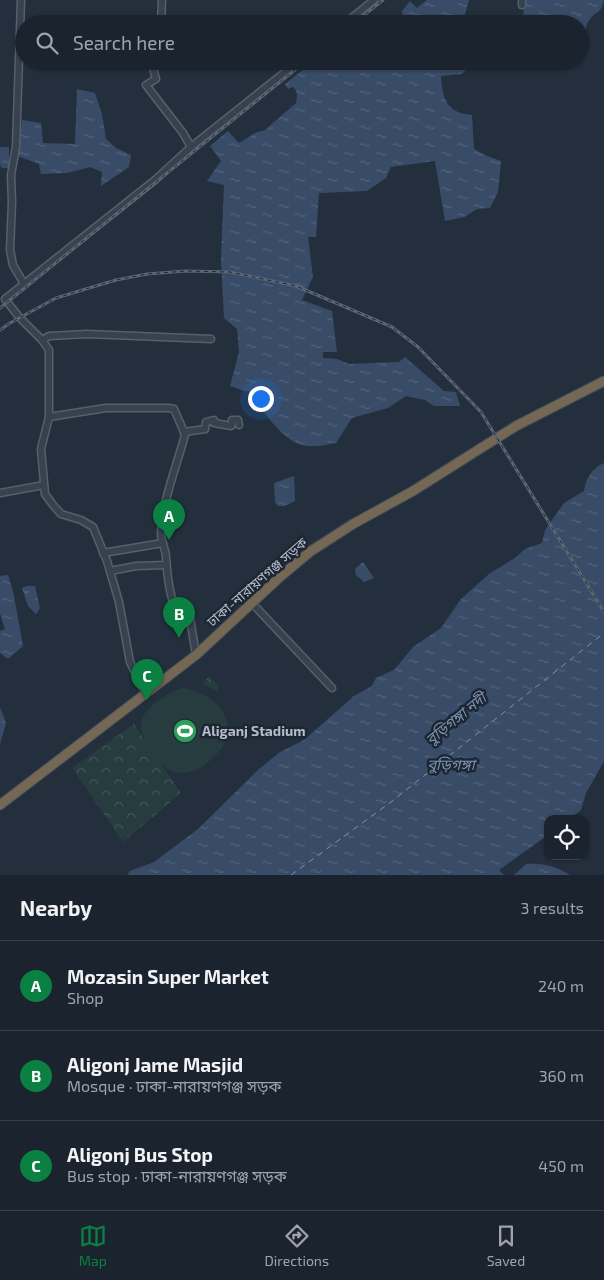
<!DOCTYPE html>
<html lang="en">
<head>
<meta charset="utf-8">
<style>
	body { margin:0; font-family:"Exo 2","Noto Sans Bengali",sans-serif; background:#242b36; color:#f1f3f6 }
	.controls { position:absolute; right:15px; bottom:15px; display:grid; overflow:hidden; border-radius:10px; box-shadow:0 1px 4px #0004 }
	.controls button { width:45px; height:45px; display:grid; place-items:center; padding:0; border:0; border-bottom:1px solid #39404a; background:#1b232e; color:#f1f3f6; font:25px sans-serif }
	.you { position:absolute; left:260px; top:398px; width:18px; height:18px; margin:-12px; border:4px solid #fff; border-radius:50%; background:#1a73e8; box-shadow:0 0 0 8px #1a73e833 }
	.badge { display:grid; place-items:center; width:32px; height:32px; border-radius:50%; background:#0b8043; color:#fff; font-size:16px; font-weight:700 }
	.pin { position:absolute; translate:-50% -41px; filter:drop-shadow(0 1px 2px #0008) }
	.pin::after { content:''; position:absolute; top:26px; width:18px; height:15px; background:inherit; clip-path:polygon(0 0,100% 0,50% 100%) }
	.list { margin:0; padding:0; list-style:none }
	h2 { display:flex; justify-content:space-between; align-items:center; height:65px; margin:0; padding:0 20px; font-size:21px }
	h2 small { font-size:16px; font-weight:400; color:#a0a4aa }
	.list li { display:grid; grid-template-columns:32px 1fr auto; gap:15px; align-items:center; box-sizing:border-box; height:90px; padding:0 20px; border-top:1px solid #39404a }
	.list b { display:block; font-size:19px; white-space:nowrap }
	.list p { margin:0; font-size:16px; white-space:nowrap; color:#a0a4aa }
	.list em { font-size:16px; font-style:normal; color:#a0a4aa }
	.icon { flex:none; width:28px; height:28px; fill:none; stroke:currentColor; stroke-width:2; stroke-linecap:round; stroke-linejoin:round }
	.map { position:relative; flex:none; width:604px; height:875px; overflow:hidden }
	.search { position:absolute; background:#1b232e; box-shadow:0 1px 4px #0004; left:15px; right:15px; top:15px; height:55px; display:flex; align-items:center; gap:12px; box-sizing:border-box; padding:0 18px; border-radius:28px; color:#a0a4aa; font-size:19px }
	.sheet { height:335px; background:#1b232e }
	nav { display:flex; justify-content:space-around; align-items:center; box-sizing:border-box; height:70px; border-top:1px solid #39404a; background:#1b232e; font-size:14px; color:#a0a4aa }
	nav a { display:grid; justify-items:center; gap:2px }
	nav .on { color:#0b8043 }
	.map>svg:first-child { display:block }
	.grass { fill:#263c3f }
	.forest { fill:url(#forest-crowns) }
	.water { fill:url(#water-ripples) }
	.lines { fill:none; stroke-linecap:round; stroke-linejoin:round }
	.ferry { stroke:#7c92b1; stroke-width:1; stroke-dasharray:6 5; stroke-linecap:butt }
	.minor-casing { stroke:#565f6c; stroke-width:9 }
	.highway-casing { stroke:#434c59; stroke-width:11 }
	.minor { stroke:#38414e; stroke-width:6 }
	.highway { stroke:#746855; stroke-width:9 }
	.rail-casing { stroke:#5a6575; stroke-width:3 }
	.rail { stroke:#1d2633; stroke-width:1; stroke-dasharray:4; stroke-linecap:butt }
	.labels { text-anchor:middle; stroke-width:5; stroke-linejoin:round; paint-order:stroke }
	.street-label { font-size:14px; fill:#b4bcc9; stroke:#1d2633 }
	.poi-label { font-size:14px; font-weight:bold; fill:#b4bcc9; stroke:#1d2633; text-anchor:start }
	.water-label { font-size:15px; font-style:italic; fill:#7c92b1; stroke:#1d2633 }
</style>
</head>
<body>
<div class="map">
<svg width="604" height="875" viewBox="0 0 604 875">
	<defs>
		<pattern id="forest-crowns" width="20" height="18" patternUnits="userSpaceOnUse" patternTransform="scale(1.25)"><rect width="20" height="18" fill="#263c3f"/><path d="M2 6a3 3 0 1 1 6 0M12 15a3 3 0 1 1 6 0" fill="none" stroke="#435659"/></pattern>
		<pattern id="water-ripples" width="26" height="14" patternUnits="userSpaceOnUse" patternTransform="scale(1.25)"><rect width="26" height="14" fill="#394c67"/><path d="M2 4q2-2 4 0t4 0M15 11q2-2 4 0t4 0" fill="none" stroke="#53647b"/></pattern>
	</defs>
	<rect width="100%" height="100%" fill="#242f3e"/>
	<!-- grass -->
	<path class="grass" d="M183,688C217,693 245,725 216,755C194,778 169,781 151,751C136,726 137,714 163,698C169,694 176,689 183,688Z"/>
	<!-- forest -->
	<g class="forest">
		<polygon points="209,676 219,686 216,691 203,683"/>
		<polygon points="134,724 181,793 123,842 72,768"/>
	</g>
	<!-- water -->
	<g class="water">
		<polygon points="427,0 469,0 462,24 396,24 403,17 402,11 410,1 417,8"/>
		<path d="M525,0H604C600,16 597,9 590,19C585,24 587,32 581,37L580,24H525L523,17Z"/>
		<path d="M314,61H469V66L462,74L441,76C442,99 447,113 472,115L474,149L487,156L501,161L498,192L490,208L477,209L464,217L445,221L435,161L391,167L386,178L367,191L319,193L316,237H308L313,277L302,300L332,311L337,352H323V358L337,359L349,364L399,362L405,357L444,391L456,392L460,406H434L425,400L406,396L388,408L352,418L336,443C325,445 313,448 302,445C284,441 258,408 254,392L244,391L230,386L239,352L237,329L224,318L221,259L224,185L207,181L221,161L210,146L228,131L239,143L255,133L265,130L296,103C297,97 298,91 293,87L288,89L285,84Z"/>
		<polygon points="77,89 95,93 102,114 106,139 116,148 131,155 129,167 101,186 102,172 90,167 67,173 41,174 39,164 18,156 22,120 41,123 43,143 75,144"/>
		<polygon points="0,147 9,147 9,168 2,168 0,165"/>
		<path d="M604,463V761L586,793L581,810L569,819H548V835L499,870L504,875H127L130,871L154,862L198,829L258,770L280,752L304,740L354,696L372,686L376,678L394,670L413,647L441,628L461,599L489,574L515,558L525,549L542,543L545,530L564,503L584,491C586,478 592,468 604,463Z"/>
		<polygon points="294,476 295,501 284,506 278,506 275,502 274,483"/>
		<polygon points="363,562 374,578 364,582 356,575 355,569"/>
		<polygon points="8,575 13,591 23,646 8,659 0,653 0,631 5,629 0,614 0,576"/>
		<polygon points="27,586 35,586 40,608 36,614 28,606 22,588"/>
		<polygon points="0,707 6,723 0,744"/>
		<path d="M526,864C544,863 555,866 570,875H514Z"/>
	</g>
	<g class="lines">
		<!-- ferry -->
		<polyline class="ferry" points="291,875 391,802 604,633"/>
		<!-- minor casing -->
		<g class="minor-casing">
			<g id="minor">
				<polyline points="21,0 16,147 11,175 12,202 10,250 13,265 24,284 5,299 19,317 42,340 49,350 49,417 41,449 45,494 53,505 61,514 81,520 93,527 107,561 119,602 130,662 145,693"/>
				<polyline points="522,5 522,0"/>
				<polyline points="161,24 162,0"/>
				<polyline points="344,24 374,0"/>
				<polyline points="160,61 160,64 153,68 156,79 146,85 183,133 191,147"/>
				<polyline points="24,284 155,180 191,147 299,61"/>
				<polyline points="42,340 49,336 87,334 211,339"/>
				<polyline points="49,417 106,408 168,408 174,409 184,432 205,429 206,422 214,420 214,423 231,426 232,424 232,420 238,420 239,425"/>
				<path d="M184,432L185,435C176,468 163,499 161,533C161,541 165,548 166,556C167,575 169,595 177,613L189,612L196,655"/>
				<polyline points="0,493 44,485"/>
				<polyline points="103,553 163,543"/>
				<polyline points="110,571 136,566 166,565"/>
				<polyline points="252,603 332,688"/>
			</g>
		</g>
		<!-- highway casing -->
		<g class="highway-casing">
			<polyline id="highway" points="0,805 196,655 281,576 311,551 353,524 413,491 516,426 604,381"/>
		</g>
		<!-- minor -->
		<use href="#minor" class="minor"/>
		<!-- highway -->
		<use href="#highway" class="highway"/>
		<!-- rail casing -->
		<g class="rail-casing">
			<g id="rail">
				<polyline points="353,24 383,0"/>
				<polyline points="0,308 306,61"/>
				<polyline points="0,330 10,323 56,298 116,280 147,274 186,271 230,272 296,286 392,327 418,347 481,412 604,612"/>
			</g>
		</g>
		<!-- rail -->
		<use href="#rail" class="rail"/>
	</g>
	<!-- icons -->
	<defs>
		<g id="stadium-disc" transform="scale(1.25)"><circle r="9.5" fill="#2e9e5b" stroke="#1d2633"/><path d="M0-5a6.5 5 0 1 0 0 10a6.5 5 0 1 0 0-10ZM-3.5-1.8h7v3.6h-7Z" fill="#fff"/></g>
	</defs>
	<g fill-rule="evenodd">
		<use href="#stadium-disc" x="185" y="731"/>
	</g>
	<g class="labels">
		<!-- street labels -->
		<g class="street-label">
			<text transform="translate(257 582) rotate(-41)" y="5">ঢাকা-নারায়ণগঞ্জ সড়ক</text>
		</g>
		<!-- poi labels -->
		<g class="poi-label">
			<text x="202" y="736">Aliganj Stadium</text>
		</g>
		<!-- water labels -->
		<g class="water-label">
			<text transform="translate(456 719) rotate(-39)" y="5">বুড়িগঙ্গা নদী</text>
			<text x="451" y="770">বুড়িগঙ্গা</text>
		</g>
	</g>
</svg>
<div class="controls">
<button><svg class="icon" aria-label="locate" viewBox="0 0 24 24"><circle cx="12" cy="12" r="6"/><path d="M12 2v4M12 18v4M2 12h4M18 12h4"/></svg></button>
</div>
<div class="you"></div>
<div class="pin badge" style="left:169px;top:540px">A</div>
<div class="pin badge" style="left:179px;top:638px">B</div>
<div class="pin badge" style="left:147px;top:700px">C</div>
<div class="search"><svg class="icon" aria-label="search" viewBox="0 0 24 24"><circle cx="10" cy="10" r="6"/><path d="M15 15l6 6"/></svg>Search here</div>
</div>
<section class="sheet">
<h2>Nearby<small>3 results</small></h2>
<ul class="list">
<li><span class="badge">A</span><div><b>Mozasin Super Market</b><p>Shop</p></div><em>240 m</em></li>
<li><span class="badge">B</span><div><b>Aligonj Jame Masjid</b><p>Mosque · ঢাকা-নারায়ণগঞ্জ সড়ক</p></div><em>360 m</em></li>
<li><span class="badge">C</span><div><b>Aligonj Bus Stop</b><p>Bus stop · ঢাকা-নারায়ণগঞ্জ সড়ক</p></div><em>450 m</em></li>
</ul>
</section>
<nav>
<a class="on"><svg class="icon" aria-label="map" viewBox="0 0 24 24"><path d="M3 6l6-2 6 2 6-2v14l-6 2-6-2-6 2zM9 4v14M15 6v14"/></svg>Map</a>
<a><svg class="icon" aria-label="directions" viewBox="0 0 24 24"><path d="M12 3l9 9-9 9-9-9zM9 14v-3h6M13 9l2 2-2 2"/></svg>Directions</a>
<a><svg class="icon" aria-label="saved" viewBox="0 0 24 24"><path d="M7 4h10v16l-5-4-5 4z"/></svg>Saved</a>
</nav>
</body>
</html>
